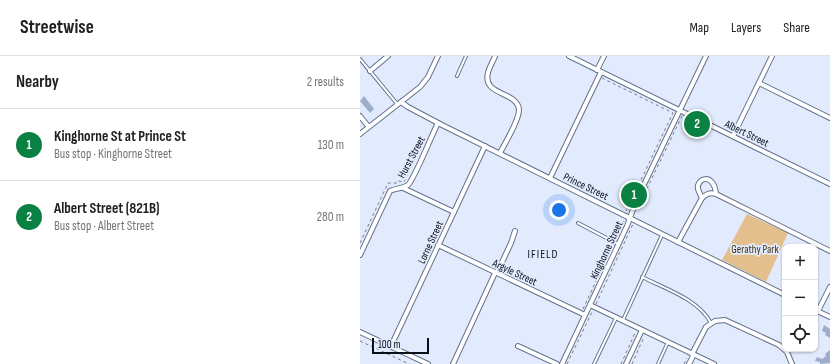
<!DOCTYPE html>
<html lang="en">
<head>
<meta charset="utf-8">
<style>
	body { margin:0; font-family:"Sofia Sans Condensed",sans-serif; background:#f6f6f6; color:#202124 }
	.controls { position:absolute; right:12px; bottom:12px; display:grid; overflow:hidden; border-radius:8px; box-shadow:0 1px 3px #0004 }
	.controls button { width:36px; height:36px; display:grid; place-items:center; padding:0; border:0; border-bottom:1px solid #e0e0e0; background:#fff; color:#202124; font:20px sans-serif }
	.scale { position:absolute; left:12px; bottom:10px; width:57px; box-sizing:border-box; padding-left:4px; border:2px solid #0a1019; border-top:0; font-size:11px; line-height:14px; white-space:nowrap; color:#0a1019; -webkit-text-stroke:3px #e1ebfd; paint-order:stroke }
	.you { position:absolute; left:199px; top:154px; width:14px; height:14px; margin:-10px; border:3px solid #fff; border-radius:50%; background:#1a73e8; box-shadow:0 0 0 6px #1a73e833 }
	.badge { display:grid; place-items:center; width:26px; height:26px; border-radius:50%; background:#0b8043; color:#fff; font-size:13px; font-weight:700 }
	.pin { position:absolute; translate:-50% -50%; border:2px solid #fff; box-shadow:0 1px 4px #0006 }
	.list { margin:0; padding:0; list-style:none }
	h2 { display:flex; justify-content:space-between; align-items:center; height:52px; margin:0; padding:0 16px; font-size:17px }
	h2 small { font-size:13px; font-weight:400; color:#757577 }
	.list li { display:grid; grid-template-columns:26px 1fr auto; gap:12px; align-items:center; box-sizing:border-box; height:72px; padding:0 16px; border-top:1px solid #e0e0e0 }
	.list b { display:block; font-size:15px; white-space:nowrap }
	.list p { margin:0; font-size:13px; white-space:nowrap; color:#757577 }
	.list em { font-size:13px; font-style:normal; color:#757577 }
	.icon { flex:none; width:22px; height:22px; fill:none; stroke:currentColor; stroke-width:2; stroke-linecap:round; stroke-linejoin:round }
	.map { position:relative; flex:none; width:470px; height:308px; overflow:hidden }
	header { display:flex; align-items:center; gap:24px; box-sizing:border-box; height:56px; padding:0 20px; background:#fff; border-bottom:1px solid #e0e0e0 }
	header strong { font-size:19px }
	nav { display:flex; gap:22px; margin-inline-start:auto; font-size:14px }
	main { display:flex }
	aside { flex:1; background:#fff }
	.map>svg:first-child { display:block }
	.green { fill:#e3bf8e }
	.building { fill:#9eaeca }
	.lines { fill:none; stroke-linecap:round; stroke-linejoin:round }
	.service-casing { stroke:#63718b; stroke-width:4 }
	.minor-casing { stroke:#63718b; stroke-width:6 }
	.path { stroke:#757d8b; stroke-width:1; stroke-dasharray:3 3; stroke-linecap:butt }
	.service { stroke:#fff; stroke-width:2 }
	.minor { stroke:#fff; stroke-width:4 }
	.labels { text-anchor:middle; stroke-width:3.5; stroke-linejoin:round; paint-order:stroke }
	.street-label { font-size:11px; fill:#0a1019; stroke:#e1ebfd }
	.park-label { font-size:11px; fill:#442f0d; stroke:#e1ebfd }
	.neighbourhood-label { font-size:12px; letter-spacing:1px; fill:#0a1019; stroke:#e1ebfd }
</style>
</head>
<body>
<header>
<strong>Streetwise</strong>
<nav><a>Map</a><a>Layers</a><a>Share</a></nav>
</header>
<main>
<aside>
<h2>Nearby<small>2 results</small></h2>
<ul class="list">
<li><span class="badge">1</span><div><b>Kinghorne St at Prince St</b><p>Bus stop · Kinghorne Street</p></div><em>130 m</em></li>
<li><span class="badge">2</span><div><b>Albert Street (821B)</b><p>Bus stop · Albert Street</p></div><em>280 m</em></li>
</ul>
</aside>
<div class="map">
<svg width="470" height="308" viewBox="0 0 470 308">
	<rect width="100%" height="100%" fill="#e1ebfd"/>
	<!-- green -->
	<polygon class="green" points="387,158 428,177 406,226 362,204"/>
	<!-- building -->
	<g class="building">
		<polygon points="4,40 14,53 10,57 0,45"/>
		<polygon points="464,269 470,273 470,282 465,279 466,277 462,275"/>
		<polygon points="470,294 470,307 460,308 460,306 455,305 457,301 462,303 466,300 465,298"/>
	</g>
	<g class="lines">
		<!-- service casing -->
		<g class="service-casing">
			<g id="service">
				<polyline points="0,3 38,49"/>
				<polyline points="97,20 106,0"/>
				<polyline points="218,167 258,188"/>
				<path d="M282,221C306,233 338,243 351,267"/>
				<polyline points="263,264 302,179"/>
				<polyline points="234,308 256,262"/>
				<polyline points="298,308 308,286"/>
			</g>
		</g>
		<!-- minor casing -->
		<g class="minor-casing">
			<g id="minor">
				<path d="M135,0C133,6 129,11 128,17C122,40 158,35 159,54C159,65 145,87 140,97"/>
				<polyline points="209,0 470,128"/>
				<polyline points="237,14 244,0"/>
				<polyline points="10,15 28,0"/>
				<polyline points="399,27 470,62"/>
				<polyline points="41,46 48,51 82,69 425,239"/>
				<polyline points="0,60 8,70"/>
				<polyline points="0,78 60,31 68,21 78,0"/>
				<polyline points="373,80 412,0"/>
				<polyline points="190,122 241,16"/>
				<polyline points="43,132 94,156"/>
				<path d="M342,142C341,140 339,136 338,133C336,122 354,116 356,138"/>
				<path d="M318,186L342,142C346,138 350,136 356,138L470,195"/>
				<polyline points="78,189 225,259"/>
				<path d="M0,199L30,135C36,132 42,133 48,129C55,122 72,78 78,67"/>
				<polyline points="137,217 151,187 155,175"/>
				<polyline points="230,249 354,308"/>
				<polyline points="455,254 470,261"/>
				<polyline points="458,255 470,231"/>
				<polyline points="0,276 68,308"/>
				<polyline points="31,290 125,90"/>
				<polyline points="158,290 197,308"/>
				<polyline points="332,298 346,271 355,265 365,264 419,289 427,296 432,308"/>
				<polyline points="93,308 135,217"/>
				<polyline points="202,308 267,170 276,145 346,0"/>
				<polyline points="266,308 282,274"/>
				<polyline points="329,308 334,298"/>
			</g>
		</g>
		<!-- path -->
		<g class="path">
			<polyline points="242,22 313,57 266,155"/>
			<polyline points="279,149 322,60"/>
			<polyline points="255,184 265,163"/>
			<polyline points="0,187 28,127 37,127 38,125 44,126 64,84"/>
			<polyline points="236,248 273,168"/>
			<polyline points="223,253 253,189"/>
			<polyline points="0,285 49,308"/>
			<polyline points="207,308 233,254"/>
			<polyline points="261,308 275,277"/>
			<polyline points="272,308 284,281"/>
			<polyline points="324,308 327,302"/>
		</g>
		<!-- service -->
		<use href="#service" class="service"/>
		<!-- minor -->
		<use href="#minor" class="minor"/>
	</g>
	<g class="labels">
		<!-- street labels -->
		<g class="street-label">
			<text transform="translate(387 77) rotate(26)" y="4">Albert Street</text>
			<text transform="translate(51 101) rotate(-62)" y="4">Hurst Street</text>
			<text transform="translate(226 130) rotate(26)" y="4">Prince Street</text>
			<text transform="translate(70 186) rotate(-65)" y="4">Lorne Street</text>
			<text transform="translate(246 194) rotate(-65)" y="4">Kinghorne Street</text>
			<text transform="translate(155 216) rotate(25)" y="4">Argyle Street</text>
		</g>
		<!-- park labels -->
		<g class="park-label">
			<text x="395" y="197">Gerathy Park</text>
		</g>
		<!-- neighbourhood labels -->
		<g class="neighbourhood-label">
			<text x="183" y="202">IFIELD</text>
		</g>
	</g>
</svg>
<div class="controls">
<button>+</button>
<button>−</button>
<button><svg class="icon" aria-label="locate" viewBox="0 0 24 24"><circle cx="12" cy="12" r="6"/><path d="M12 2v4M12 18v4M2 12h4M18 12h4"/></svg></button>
</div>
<div class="scale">100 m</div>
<div class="you"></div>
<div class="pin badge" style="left:274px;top:139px">1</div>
<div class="pin badge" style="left:337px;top:68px">2</div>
</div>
</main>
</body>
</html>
